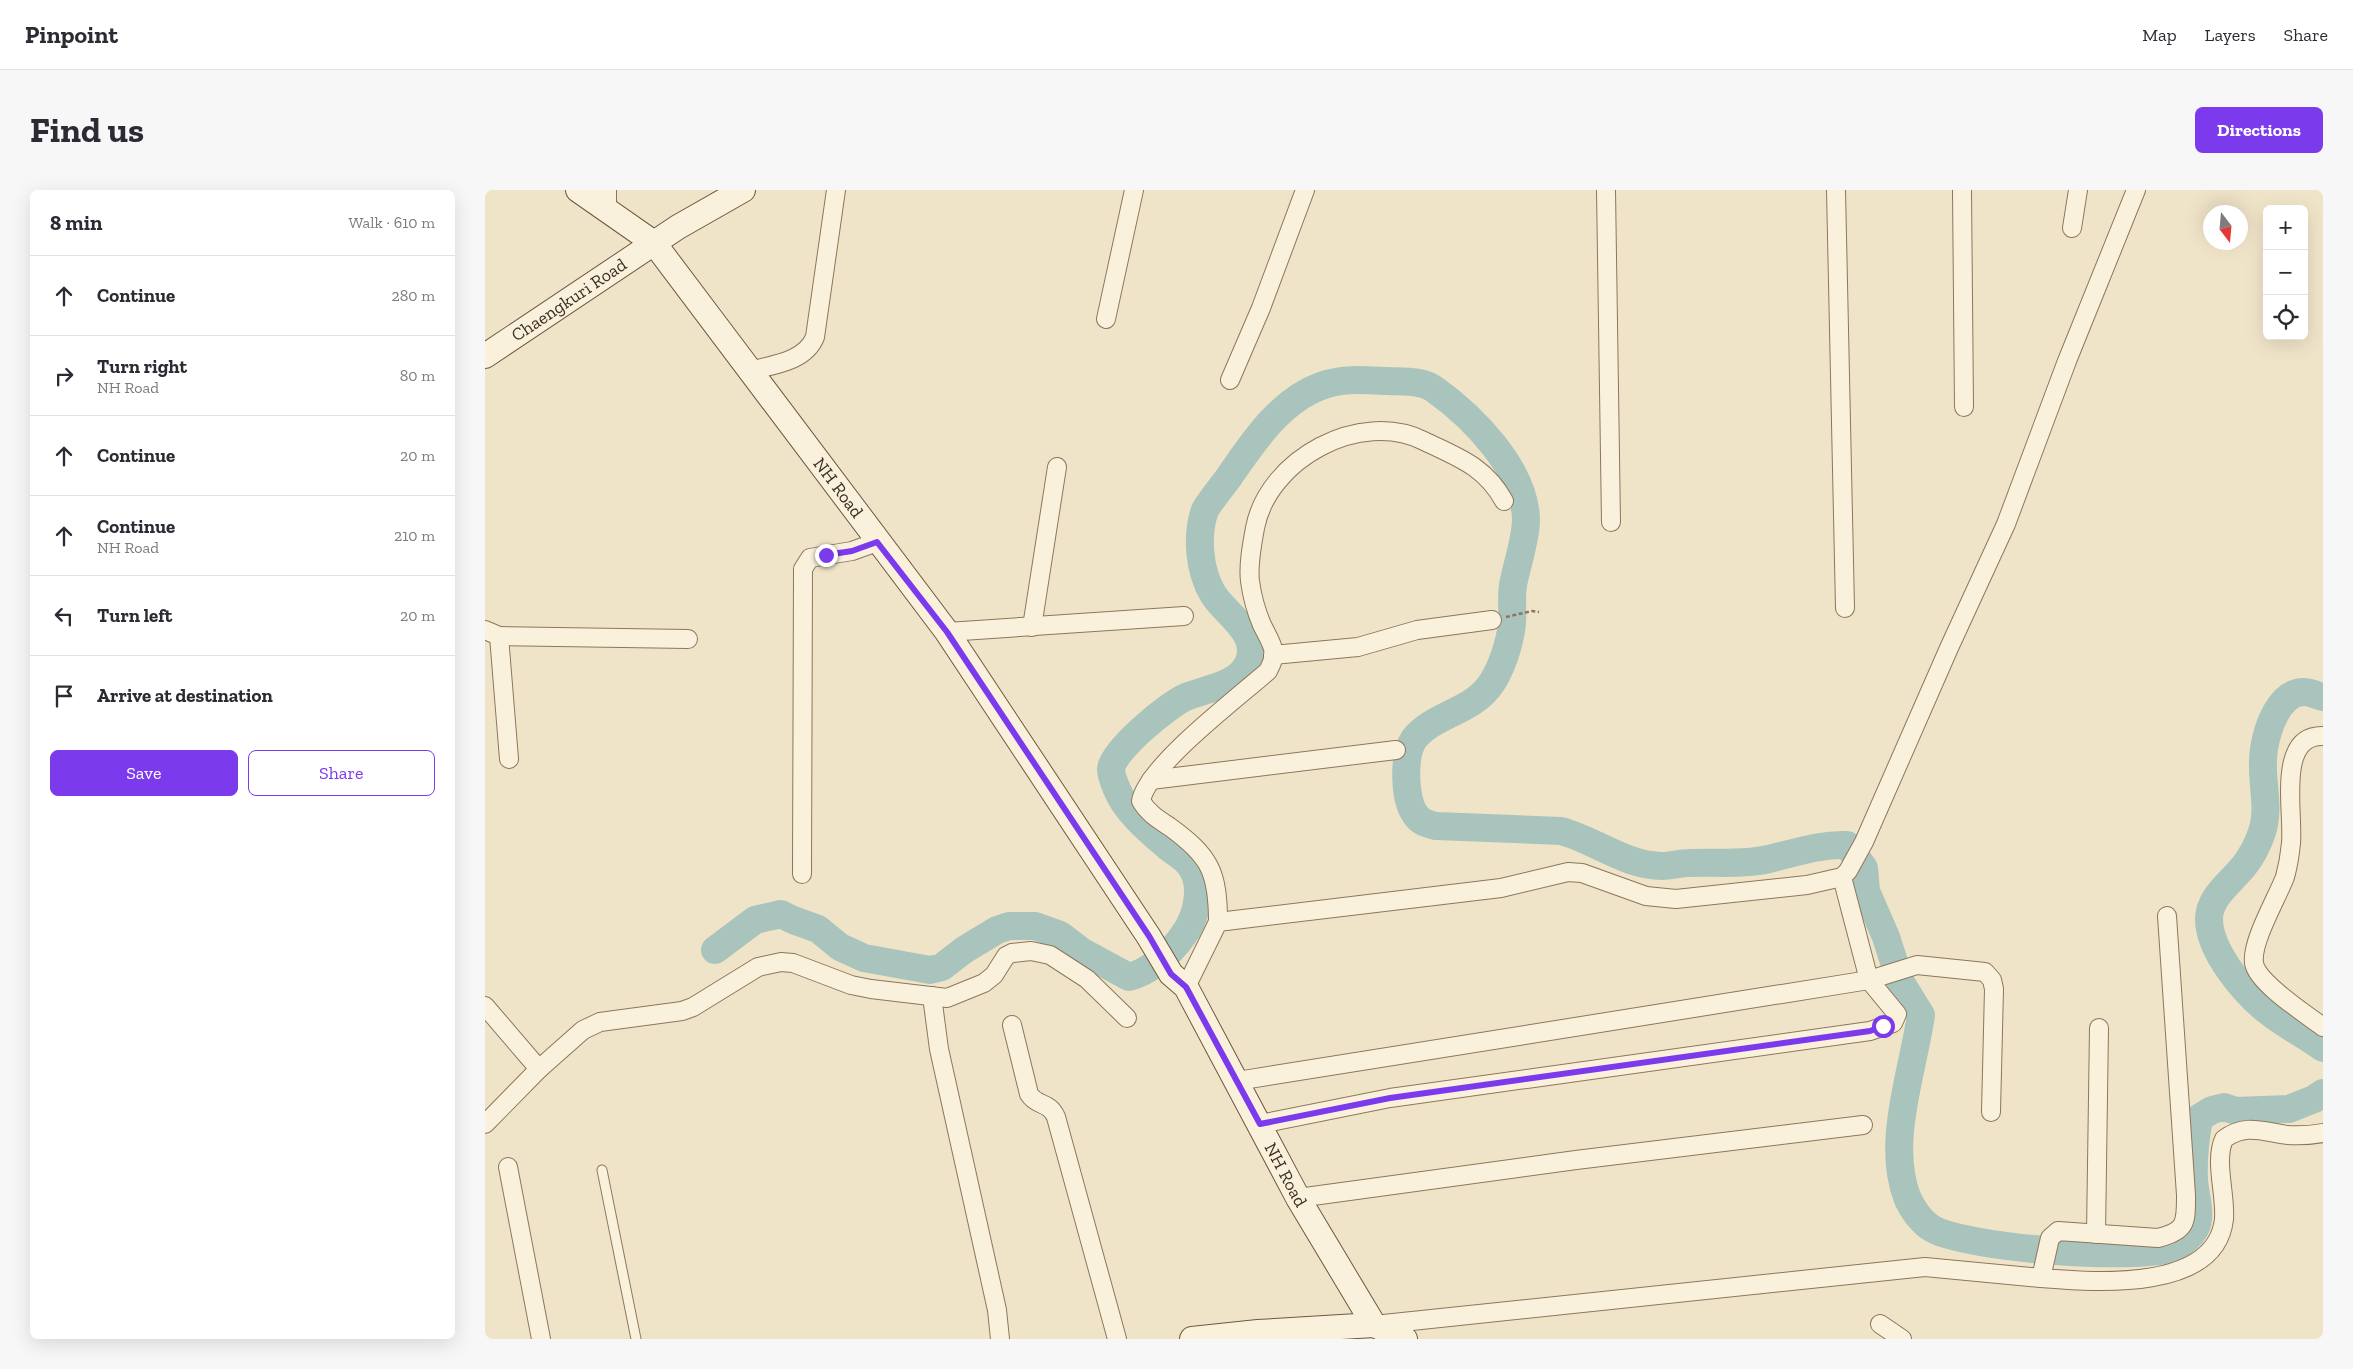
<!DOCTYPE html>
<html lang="en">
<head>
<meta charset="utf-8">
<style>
	body { margin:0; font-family:"Zilla Slab",serif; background:#f7f7f7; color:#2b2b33 }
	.controls { position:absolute; right:15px; top:15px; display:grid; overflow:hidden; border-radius:8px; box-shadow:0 5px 20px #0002 }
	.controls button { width:45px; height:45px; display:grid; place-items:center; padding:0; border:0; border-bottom:1px solid #e1e1e2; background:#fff; color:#2b2b33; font:25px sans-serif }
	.compass { position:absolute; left:1718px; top:15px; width:45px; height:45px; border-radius:50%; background:#fff; box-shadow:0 5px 20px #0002; rotate:164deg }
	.stop { position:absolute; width:15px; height:15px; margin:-11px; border:4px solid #7c3aed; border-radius:50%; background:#fff }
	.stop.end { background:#7c3aed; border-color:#fff; box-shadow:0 1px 5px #0008 }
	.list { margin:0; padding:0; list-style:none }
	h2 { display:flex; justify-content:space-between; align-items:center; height:65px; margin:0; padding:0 20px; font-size:21px }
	h2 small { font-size:16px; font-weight:400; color:#7c7c81 }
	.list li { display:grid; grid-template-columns:32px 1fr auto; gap:15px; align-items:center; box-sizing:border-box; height:80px; padding:0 20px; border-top:1px solid #e1e1e2 }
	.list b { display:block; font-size:19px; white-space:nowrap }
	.list p { margin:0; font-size:16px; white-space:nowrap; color:#7c7c81 }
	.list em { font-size:16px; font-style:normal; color:#7c7c81 }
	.actions { display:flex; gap:10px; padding:15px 20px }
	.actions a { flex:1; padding:11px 0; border:1px solid #7c3aed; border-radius:8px; text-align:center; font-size:18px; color:#7c3aed }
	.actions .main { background:#7c3aed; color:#fff }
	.icon { flex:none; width:28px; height:28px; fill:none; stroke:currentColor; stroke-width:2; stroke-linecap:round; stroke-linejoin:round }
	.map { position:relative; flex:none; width:1838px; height:1149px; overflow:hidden; border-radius:8px }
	header { display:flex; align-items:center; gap:30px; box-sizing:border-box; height:70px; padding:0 25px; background:#fff; border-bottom:1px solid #e1e1e2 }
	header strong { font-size:24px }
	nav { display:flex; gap:28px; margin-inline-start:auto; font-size:18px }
	.intro { display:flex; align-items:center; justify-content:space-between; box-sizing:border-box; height:120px; padding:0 30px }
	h1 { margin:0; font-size:35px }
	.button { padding:12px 22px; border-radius:8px; background:#7c3aed; color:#fff; font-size:18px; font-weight:700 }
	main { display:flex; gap:30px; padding:0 30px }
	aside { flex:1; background:#fff; border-radius:8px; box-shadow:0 5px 20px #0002 }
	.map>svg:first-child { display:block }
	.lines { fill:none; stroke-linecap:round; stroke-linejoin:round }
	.river { stroke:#a9c4bc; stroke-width:28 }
	.service-casing { stroke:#8d765c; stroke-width:11 }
	.minor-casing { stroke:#8d765c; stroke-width:20 }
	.secondary-casing { stroke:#6f573f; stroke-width:26 }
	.path { stroke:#8d765c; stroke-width:2.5; stroke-dasharray:4 2.5; stroke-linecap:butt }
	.service { stroke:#faf1dc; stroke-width:9 }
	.minor { stroke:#faf1dc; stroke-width:18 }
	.secondary { stroke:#faf1dc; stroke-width:24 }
	.route { stroke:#7c3aed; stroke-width:6 }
	.labels { text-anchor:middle; stroke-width:4; stroke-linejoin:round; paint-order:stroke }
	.street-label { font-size:18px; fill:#3d2e20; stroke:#f7eed8 }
</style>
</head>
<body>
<header>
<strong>Pinpoint</strong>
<nav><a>Map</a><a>Layers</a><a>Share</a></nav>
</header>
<div class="intro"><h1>Find us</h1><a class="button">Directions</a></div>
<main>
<aside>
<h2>8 min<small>Walk · 610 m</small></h2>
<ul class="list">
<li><svg class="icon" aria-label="ahead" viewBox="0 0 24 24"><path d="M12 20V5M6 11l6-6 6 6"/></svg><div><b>Continue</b></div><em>280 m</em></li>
<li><svg class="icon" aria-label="right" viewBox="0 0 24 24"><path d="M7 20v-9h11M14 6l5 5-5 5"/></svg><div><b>Turn right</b><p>NH Road</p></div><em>80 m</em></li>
<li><svg class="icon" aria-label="ahead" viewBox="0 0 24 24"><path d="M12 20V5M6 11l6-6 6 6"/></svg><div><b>Continue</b></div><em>20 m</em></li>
<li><svg class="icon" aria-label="ahead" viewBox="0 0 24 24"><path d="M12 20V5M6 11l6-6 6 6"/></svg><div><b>Continue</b><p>NH Road</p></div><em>210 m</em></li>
<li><svg class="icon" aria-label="left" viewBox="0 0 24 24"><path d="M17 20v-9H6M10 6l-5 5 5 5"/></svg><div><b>Turn left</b></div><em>20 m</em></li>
<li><svg class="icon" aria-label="arrive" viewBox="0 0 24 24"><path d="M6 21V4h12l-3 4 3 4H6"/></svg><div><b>Arrive at destination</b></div></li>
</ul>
<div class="actions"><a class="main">Save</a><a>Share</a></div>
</aside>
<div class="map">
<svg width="1838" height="1149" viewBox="0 0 1838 1149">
	<rect width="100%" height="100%" fill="#f0e4c8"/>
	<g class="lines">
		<!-- river -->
		<g class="river">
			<path d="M1838,507C1833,506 1825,502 1820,502C1794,501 1782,539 1779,559C1774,587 1786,615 1777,642C1773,654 1766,667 1759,676C1747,691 1724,707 1724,729C1724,761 1760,804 1784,822C1801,836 1821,845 1838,858"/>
			<path d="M230,760L270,730L296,724L308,730L333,739L355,757L379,768L445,780L457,777L479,760L512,740L524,736H550L575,745L596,761L644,787C664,782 685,764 697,747C712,728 721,693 703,673C698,667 689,662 683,657C663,640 640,621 631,597C629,592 626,585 626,579C627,561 684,514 701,507C722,498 755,496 764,471C775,443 740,424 728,404C714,381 711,345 720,320C727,308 736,298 744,287C768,252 795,211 836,196C858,188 879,190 902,191C917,192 936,190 949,199C987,226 1041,280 1041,331C1040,353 1032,374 1028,395C1026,408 1028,420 1027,433C1025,453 1016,482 1003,498C984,522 948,525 929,549C918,565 919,609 930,624C935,632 942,634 951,636L1076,641C1110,650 1141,676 1177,676C1186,676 1195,673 1204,673C1231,672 1257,675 1284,669C1310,663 1334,654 1362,655L1379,678L1381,701L1401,747L1415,791L1436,825C1428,881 1401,952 1422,1007C1427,1019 1437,1033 1448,1039C1482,1058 1654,1072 1690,1057C1697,1054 1706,1046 1710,1039C1718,1024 1709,1004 1709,988C1708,970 1711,945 1714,928L1727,920L1739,917L1751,921L1804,919L1829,909L1838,903"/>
		</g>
		<!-- service casing -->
		<g class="service-casing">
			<polyline id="service" points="117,980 151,1149"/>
		</g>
		<!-- minor casing -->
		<g class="minor-casing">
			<g id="minor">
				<polyline points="1121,0 1126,332"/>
				<polyline points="1351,0 1360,418"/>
				<polyline points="1477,0 1479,217"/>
				<polyline points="122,20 122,0"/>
				<polyline points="1587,38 1593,0"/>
				<polyline points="621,129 649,0"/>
				<path d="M264,181C287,175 320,172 330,147L351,0"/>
				<polyline points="745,190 776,118 820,0"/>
				<polyline points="547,437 572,277"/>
				<polyline points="0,440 14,446 24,569"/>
				<polyline points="462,442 699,426"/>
				<polyline points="14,446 203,449"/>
				<polyline points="788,465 873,457 932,440 1007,430"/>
				<path d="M1838,546C1791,545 1809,623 1806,653C1805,664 1803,676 1800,687C1792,708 1766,752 1769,773C1772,793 1821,824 1838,837"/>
				<polyline points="666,590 911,560"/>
				<polyline points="317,684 318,379 325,368 367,361 392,352"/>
				<path d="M1682,726L1701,1005C1701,1032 1702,1041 1673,1048L1573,1041L1565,1048L1556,1088C1608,1092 1731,1103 1739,1029C1741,1005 1729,971 1739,949C1761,933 1778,942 1803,945C1815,946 1826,945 1838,943"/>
				<path d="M733,732C733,682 725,666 685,637C673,629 663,623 656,611C662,576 754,507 783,481C786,475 789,470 789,463C788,454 781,443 777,435C771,421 767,406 765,391C763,375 767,354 770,338C783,269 875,219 939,251C972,267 1000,276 1019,311"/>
				<polyline points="701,797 733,732 1016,698 1083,682 1097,683 1161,706 1191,709 1322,695 1357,687 1363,681 1379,652 1464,458 1521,334 1582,171 1651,0"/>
				<polyline points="447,806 454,859 512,1120 515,1149"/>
				<polyline points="0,816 54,879"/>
				<path d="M527,835L544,904C552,917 564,911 571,927L632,1149"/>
				<polyline points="752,891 1384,790 1432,775 1500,782 1507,790 1509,799 1506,922"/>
				<polyline points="0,934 54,879 98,840 115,832 197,821 208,817 273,777 296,772 308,773 366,795 386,799 462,808 499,793 509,785 521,766 527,763 546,761 565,765 602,789 642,828"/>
				<polyline points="775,934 905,908 1385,841 1408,833 1412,824 1384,790 1357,687"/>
				<polyline points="23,977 56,1149"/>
				<polyline points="813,1008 1091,970 1378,935"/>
				<polyline points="1611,1044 1614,838"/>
				<polyline points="1395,1134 1417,1149"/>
				<polyline points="889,1135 1440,1077 1556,1088"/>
			</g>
		</g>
		<!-- secondary casing -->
		<g class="secondary-casing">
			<g id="secondary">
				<path id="s1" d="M93,0L169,53L462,442L664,747L686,784L701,797L813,1008L889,1135"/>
				<path id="s2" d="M0,166L193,37L258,0"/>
				<polyline points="707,1149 773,1142 889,1135 920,1149"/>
			</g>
		</g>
		<!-- path -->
		<polyline class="path" points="1021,427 1047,421 1054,422"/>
		<!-- service -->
		<use href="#service" class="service"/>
		<!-- minor -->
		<use href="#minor" class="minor"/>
		<!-- secondary -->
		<use href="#secondary" class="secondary"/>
	</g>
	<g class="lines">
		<!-- route -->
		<polyline class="route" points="341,365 367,361 392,352 462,442 664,746 686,784 701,797 775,934 905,908 1385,841 1398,836"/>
	</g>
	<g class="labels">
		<!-- street labels -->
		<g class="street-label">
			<text dy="6" stroke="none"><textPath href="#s2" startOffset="101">Chaengkuri Road</textPath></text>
			<text dy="6" stroke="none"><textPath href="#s1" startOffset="399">NH Road</textPath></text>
			<text dy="6" stroke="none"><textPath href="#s1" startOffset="1221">NH Road</textPath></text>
		</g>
	</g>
</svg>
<div class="controls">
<button>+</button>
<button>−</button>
<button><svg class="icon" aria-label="locate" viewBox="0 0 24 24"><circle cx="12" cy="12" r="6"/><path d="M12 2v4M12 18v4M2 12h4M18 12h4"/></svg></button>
</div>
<svg class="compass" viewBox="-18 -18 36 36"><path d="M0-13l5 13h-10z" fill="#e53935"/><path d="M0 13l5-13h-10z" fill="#7c7c81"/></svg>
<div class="stop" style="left:1398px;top:836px"></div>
<div class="stop end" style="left:341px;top:365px"></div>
</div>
</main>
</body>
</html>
